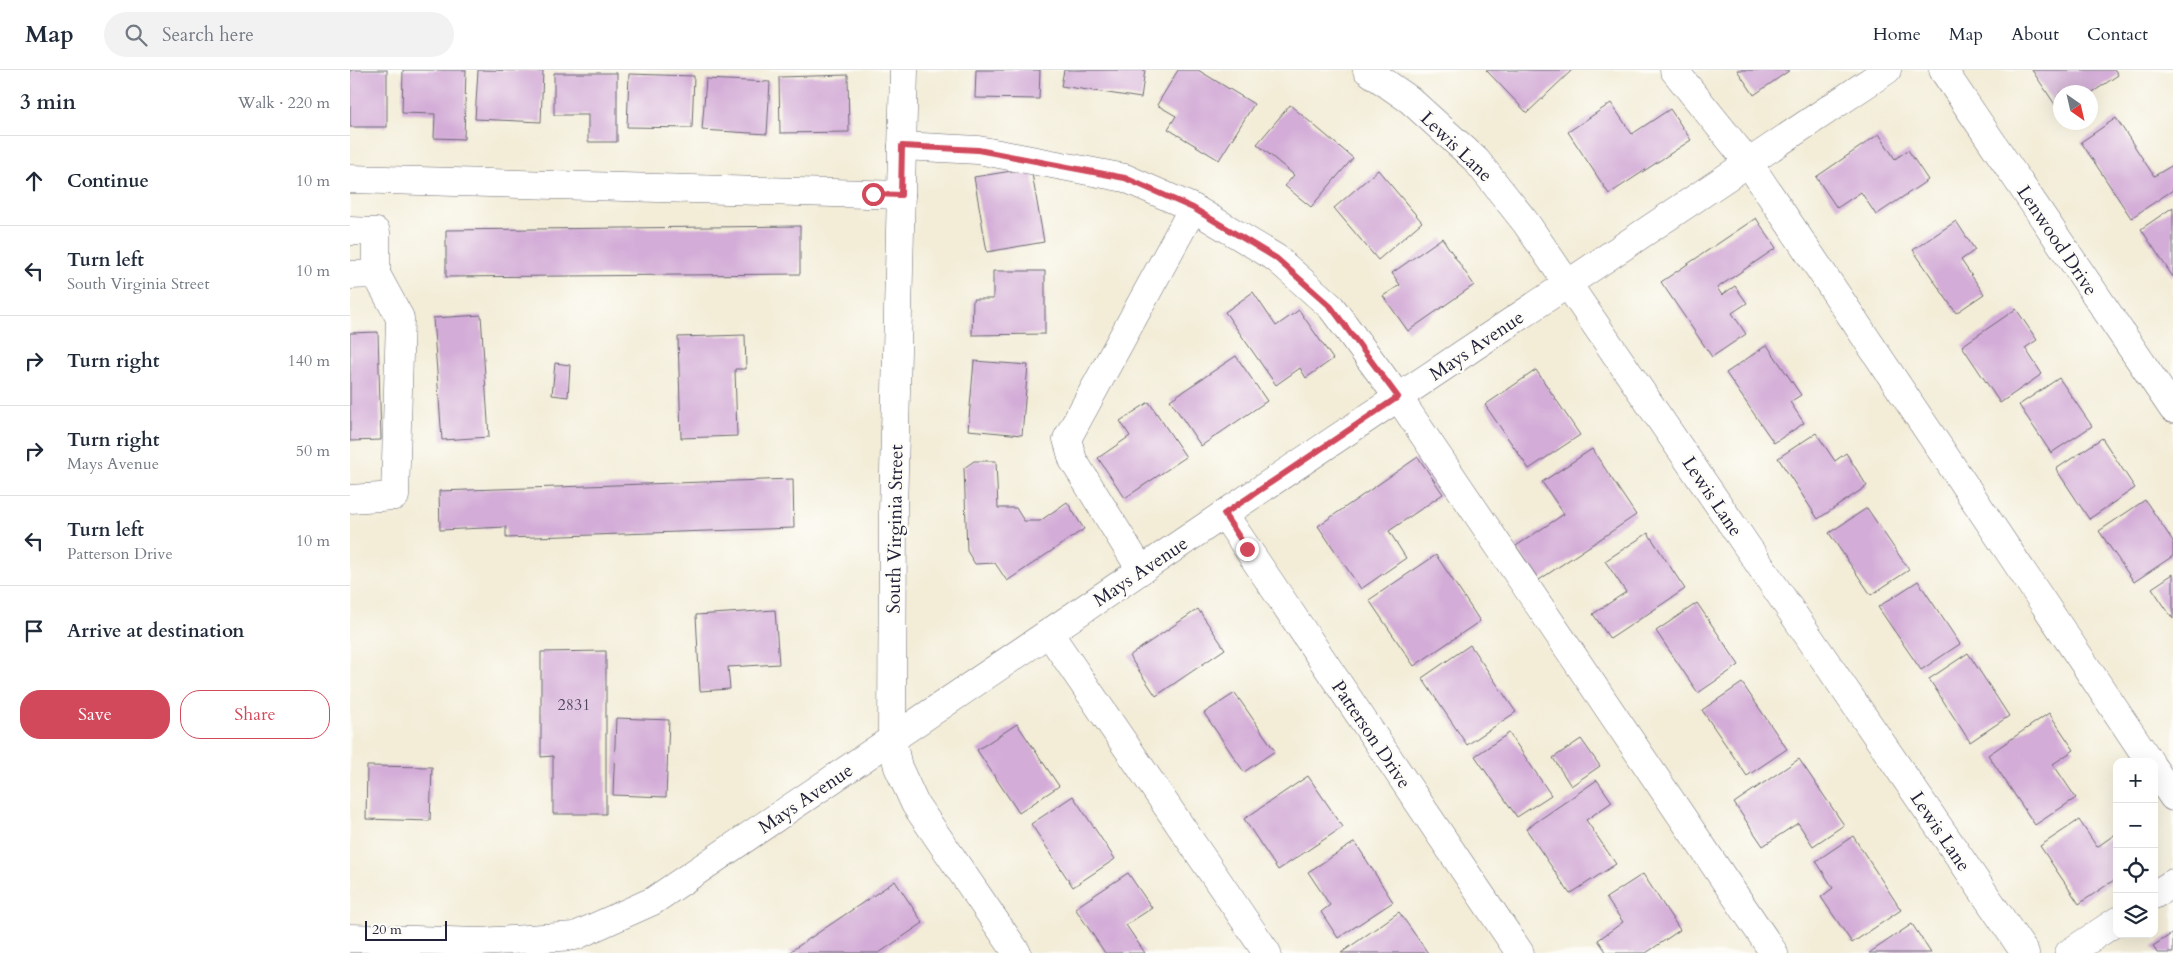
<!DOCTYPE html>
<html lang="en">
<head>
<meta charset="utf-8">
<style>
	body { margin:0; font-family:Cardo,serif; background:#f2f2f3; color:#1f2937 }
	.controls { position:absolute; right:15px; bottom:15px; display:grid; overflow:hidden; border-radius:10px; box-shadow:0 5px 20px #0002 }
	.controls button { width:45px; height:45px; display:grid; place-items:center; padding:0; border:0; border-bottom:1px solid #e0e1e3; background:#fff; color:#1f2937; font:25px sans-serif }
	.compass { position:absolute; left:1703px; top:15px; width:45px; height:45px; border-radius:50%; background:#fff; box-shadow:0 5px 20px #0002; rotate:146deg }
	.scale { position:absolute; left:15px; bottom:12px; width:82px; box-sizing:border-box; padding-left:5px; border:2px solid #22223b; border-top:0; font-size:14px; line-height:18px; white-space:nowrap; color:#22223b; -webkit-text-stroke:4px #fdfcf7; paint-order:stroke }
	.stop { position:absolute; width:15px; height:15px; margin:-11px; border:4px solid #d1495b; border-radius:50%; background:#fff }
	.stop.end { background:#d1495b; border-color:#fff; box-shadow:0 1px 5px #0008 }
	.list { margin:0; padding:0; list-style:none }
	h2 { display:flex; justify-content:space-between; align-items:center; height:65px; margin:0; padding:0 20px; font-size:21px }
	h2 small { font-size:16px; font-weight:400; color:#747a83 }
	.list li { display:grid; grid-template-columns:32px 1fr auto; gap:15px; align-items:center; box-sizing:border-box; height:90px; padding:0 20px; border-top:1px solid #e0e1e3 }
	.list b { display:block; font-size:19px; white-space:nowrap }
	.list p { margin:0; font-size:16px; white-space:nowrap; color:#747a83 }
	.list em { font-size:16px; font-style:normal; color:#747a83 }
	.actions { display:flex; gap:10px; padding:15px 20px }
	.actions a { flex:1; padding:11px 0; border:1px solid #d1495b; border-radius:20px; text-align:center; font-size:18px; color:#d1495b }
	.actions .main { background:#d1495b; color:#fff }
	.icon { flex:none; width:28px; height:28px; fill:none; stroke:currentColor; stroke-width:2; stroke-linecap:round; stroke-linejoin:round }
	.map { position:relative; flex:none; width:1823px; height:883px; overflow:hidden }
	header { display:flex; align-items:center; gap:30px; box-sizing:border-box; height:70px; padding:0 25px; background:#fff; border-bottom:1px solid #e0e1e3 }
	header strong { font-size:24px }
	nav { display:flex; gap:28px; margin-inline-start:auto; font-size:18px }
	.search { width:350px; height:45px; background:#f2f2f3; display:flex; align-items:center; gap:12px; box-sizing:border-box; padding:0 18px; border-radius:28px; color:#747a83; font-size:19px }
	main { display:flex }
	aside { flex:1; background:#fff }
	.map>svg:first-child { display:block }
	.building { fill:#d3acd7 }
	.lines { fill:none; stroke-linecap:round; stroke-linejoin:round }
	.minor-casing { stroke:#6b6972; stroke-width:29 }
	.minor { stroke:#fff; stroke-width:28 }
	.route { stroke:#d1495b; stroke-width:6 }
	.labels { text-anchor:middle; stroke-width:5; stroke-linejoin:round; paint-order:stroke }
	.number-label { font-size:16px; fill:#4e4462 }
	.street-label { font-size:19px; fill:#22223b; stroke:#fdfcf7 }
</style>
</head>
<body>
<header>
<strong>Map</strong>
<div class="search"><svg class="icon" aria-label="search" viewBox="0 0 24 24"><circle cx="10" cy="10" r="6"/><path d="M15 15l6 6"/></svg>Search here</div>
<nav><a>Home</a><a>Map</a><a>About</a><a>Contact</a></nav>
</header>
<main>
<aside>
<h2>3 min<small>Walk · 220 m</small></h2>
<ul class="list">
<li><svg class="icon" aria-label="ahead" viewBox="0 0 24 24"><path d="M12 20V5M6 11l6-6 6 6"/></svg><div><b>Continue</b></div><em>10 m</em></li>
<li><svg class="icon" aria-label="left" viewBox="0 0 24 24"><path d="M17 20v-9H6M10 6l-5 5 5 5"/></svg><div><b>Turn left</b><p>South Virginia Street</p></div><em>10 m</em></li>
<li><svg class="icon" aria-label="right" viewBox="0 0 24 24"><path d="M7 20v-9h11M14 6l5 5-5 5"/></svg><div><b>Turn right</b></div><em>140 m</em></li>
<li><svg class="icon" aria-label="right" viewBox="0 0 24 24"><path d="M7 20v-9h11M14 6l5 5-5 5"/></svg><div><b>Turn right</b><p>Mays Avenue</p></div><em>50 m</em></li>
<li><svg class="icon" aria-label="left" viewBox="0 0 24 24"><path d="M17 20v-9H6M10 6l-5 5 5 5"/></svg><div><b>Turn left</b><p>Patterson Drive</p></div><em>10 m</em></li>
<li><svg class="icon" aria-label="arrive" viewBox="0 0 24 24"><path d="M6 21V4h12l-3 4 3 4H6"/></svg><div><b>Arrive at destination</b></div></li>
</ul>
<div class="actions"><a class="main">Save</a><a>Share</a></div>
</aside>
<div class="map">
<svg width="1823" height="883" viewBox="0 0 1823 883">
	<rect width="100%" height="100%" fill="#fdfcf7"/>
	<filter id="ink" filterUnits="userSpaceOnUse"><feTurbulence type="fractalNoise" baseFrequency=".02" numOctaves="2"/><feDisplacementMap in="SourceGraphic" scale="10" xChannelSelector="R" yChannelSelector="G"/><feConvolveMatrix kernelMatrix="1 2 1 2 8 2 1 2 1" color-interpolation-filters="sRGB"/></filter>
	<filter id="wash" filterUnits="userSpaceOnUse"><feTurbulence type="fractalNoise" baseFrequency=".0096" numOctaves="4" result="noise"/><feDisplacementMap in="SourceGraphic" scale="20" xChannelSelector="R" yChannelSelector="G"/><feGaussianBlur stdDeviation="1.12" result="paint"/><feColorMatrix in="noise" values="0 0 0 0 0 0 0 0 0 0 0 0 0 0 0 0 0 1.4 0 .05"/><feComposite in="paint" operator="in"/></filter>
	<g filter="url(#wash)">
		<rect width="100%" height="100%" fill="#f3edd8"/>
		<g id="blocks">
			<!-- building -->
			<g class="building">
				<rect x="0" y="0" width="37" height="57"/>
				<polygon points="53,0 116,0 114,69 84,68 85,44 52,43"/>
				<polygon points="128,0 193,1 191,52 125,49"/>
				<polygon points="626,0 690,0 689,29 625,28"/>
				<polygon points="714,0 795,0 791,28 711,16"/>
				<polygon points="828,0 848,0 904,34 869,90 818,59 826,46 807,35"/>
				<polygon points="1136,0 1222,0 1177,43"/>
				<polygon points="1387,0 1440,0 1404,25"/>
				<polygon points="1682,0 1765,0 1768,5 1740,24 1710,22 1710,42"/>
				<polygon points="204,3 267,3 267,72 238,72 238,45 204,45"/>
				<polygon points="279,4 344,6 342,58 277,57"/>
				<polygon points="498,5 499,62 430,63 429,7"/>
				<polygon points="356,9 420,12 417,64 352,60"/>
				<polygon points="1261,33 1282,64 1320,39 1341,70 1259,124 1218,62"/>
				<polygon points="940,35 1003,88 961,137 935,116 944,105 907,74"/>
				<polygon points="1766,48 1804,106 1823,95 1823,120 1781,148 1731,72"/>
				<polygon points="1529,64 1545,89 1558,80 1578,110 1526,145 1511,122 1487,138 1466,107"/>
				<polygon points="681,98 694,172 637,182 624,107"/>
				<polygon points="1028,100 1072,152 1028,190 984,138"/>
				<polygon points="1823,137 1823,207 1791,159"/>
				<polygon points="1406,148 1426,178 1367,218 1372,225 1385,216 1397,233 1382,243 1396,264 1362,287 1311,212"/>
				<polygon points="1606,151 1625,180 1611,190 1634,224 1606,243 1563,180"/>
				<polygon points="450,156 450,204 96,207 96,160"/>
				<polygon points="1092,168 1124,215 1058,261 1033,226 1050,215 1042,203"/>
				<polygon points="643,201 695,201 695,264 622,265 623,229 643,229"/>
				<polygon points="903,222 926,256 949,240 983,289 956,308 950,298 926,315 875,242"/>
				<polygon points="1666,239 1687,270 1675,278 1692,304 1650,333 1612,276"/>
				<polygon points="131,245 139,367 92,370 83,248"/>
				<polygon points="28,262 31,370 0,371 0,263"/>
				<polygon points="395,265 396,299 385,299 387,366 331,368 328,267"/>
				<polygon points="1417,275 1451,325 1440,332 1454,353 1424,373 1376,303"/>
				<polygon points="886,286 917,331 851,376 820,330"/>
				<polygon points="624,291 678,295 672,365 618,360"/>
				<polygon points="205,293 220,295 218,327 202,325"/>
				<polygon points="1186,300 1230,365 1179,399 1135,335"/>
				<polygon points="1709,308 1742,356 1701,383 1669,335"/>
				<polygon points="799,332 836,387 775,428 748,388 780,366 770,351"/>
				<polygon points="1466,363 1485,391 1496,383 1517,416 1468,449 1428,388"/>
				<polygon points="1752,368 1785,418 1739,449 1706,399"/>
				<polygon points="1242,379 1286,445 1189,510 1166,476 1214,444 1192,412"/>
				<polygon points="1068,387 1093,424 1039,461 1056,488 1011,519 968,456"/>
				<polygon points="624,391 646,391 648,438 666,438 674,451 690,451 717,432 734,459 657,511 645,493 625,494 617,481 614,398"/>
				<polygon points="443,409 444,458 156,468 156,457 90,460 89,421"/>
				<polygon points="1795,430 1823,471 1823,486 1784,512 1749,461"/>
				<polygon points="1517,438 1559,500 1521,525 1479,463"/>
				<polygon points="1298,463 1335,519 1260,569 1243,544 1276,522 1255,491"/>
				<polygon points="1086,485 1130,551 1064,596 1019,530"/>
				<polygon points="1823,504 1823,549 1802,518"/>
				<polygon points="1568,511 1610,574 1571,600 1528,537"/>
				<polygon points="1347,533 1389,595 1348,623 1306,561"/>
				<polygon points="848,539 875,579 806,626 779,586"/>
				<polygon points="425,540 429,594 378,597 380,619 350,621 346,545"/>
				<polygon points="1120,575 1166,642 1117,675 1072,608"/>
				<polygon points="256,581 256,744 203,744 203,686 191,687 191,582"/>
				<polygon points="1618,583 1659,646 1620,672 1579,609"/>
				<polygon points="1392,613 1437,679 1397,706 1352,640"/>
				<polygon points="885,623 925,681 894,702 854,643"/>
				<polygon points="1699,643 1724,680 1703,694 1726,728 1685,755 1638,685"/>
				<polygon points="266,648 319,650 316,727 263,725"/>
				<polygon points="667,654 709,716 669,743 627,680"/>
				<polygon points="1159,663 1201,725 1167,747 1125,686"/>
				<polygon points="1231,669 1250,696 1221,716 1203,688"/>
				<polygon points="1449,689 1494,755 1463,776 1448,753 1413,776 1384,733"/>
				<polygon points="17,696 82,697 80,751 16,749"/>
				<polygon points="958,706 993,757 928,800 894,749"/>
				<polygon points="1247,710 1262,732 1236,750 1266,794 1220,824 1176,759"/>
				<polygon points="723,726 765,789 723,817 681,754"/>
				<polygon points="1729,750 1747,777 1767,763 1767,808 1729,834 1690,776"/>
				<polygon points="1503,766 1551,840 1502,873 1471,827 1483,818 1466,791"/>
				<polygon points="1005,772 1043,832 988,868 971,842 980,835 958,802"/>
				<polygon points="778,803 802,838 776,855 795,883 755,883 725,838"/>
				<polygon points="1293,804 1330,860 1296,883 1257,883 1248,870 1273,852 1256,828"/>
				<polygon points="545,811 573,853 529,883 438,883"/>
				<polygon points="1049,842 1078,883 991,883"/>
				<polygon points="1562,854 1581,883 1519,883"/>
				<polygon points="1823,863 1823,883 1807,883 1803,876"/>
			</g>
		</g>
	</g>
	<g filter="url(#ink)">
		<use href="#blocks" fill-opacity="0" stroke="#6b6972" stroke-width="1"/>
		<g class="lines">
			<!-- minor casing -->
			<g class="minor-casing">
				<g id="minor">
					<polyline points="554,0 543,442 542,670 548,697 565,734 667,883"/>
					<polyline points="1017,0 1060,30 1126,90 1176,153 1675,883"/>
					<polyline points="1324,0 1398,92 1800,692"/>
					<polyline points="1593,0 1823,339"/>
					<polyline points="552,76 628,80 775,108 843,138 926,188 981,237 1048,327 1424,883"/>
					<polyline points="0,109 551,125"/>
					<polyline points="0,161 26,162 26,204"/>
					<polyline points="0,205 26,204 50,248 45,426 0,429"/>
					<polyline points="874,444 1170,883"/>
					<polyline points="791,500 723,390 717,369 843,138"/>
					<polyline points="699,563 917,883"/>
					<polyline points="1804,699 1823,727"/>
					<polyline points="1804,825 1823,813"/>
					<polyline points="0,868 130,872 225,866 303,831 874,444 1537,0"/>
					<polyline points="1719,883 1767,851"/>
				</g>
			</g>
			<!-- minor -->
			<use href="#minor" class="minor"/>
		</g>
	</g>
	<g class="lines" filter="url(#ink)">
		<!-- route -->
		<polyline class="route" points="523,124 551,125 552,76 628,80 775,108 843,138 926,188 981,237 1048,327 874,444 897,479"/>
	</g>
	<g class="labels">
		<!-- number labels -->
		<g class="number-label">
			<text x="224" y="640">2831</text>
		</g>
		<!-- street labels -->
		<g class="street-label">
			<text transform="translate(1107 76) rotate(44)" y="7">Lewis Lane</text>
			<text transform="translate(1708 170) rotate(56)" y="7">Lenwood Drive</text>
			<text transform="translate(1126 275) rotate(-34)" y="7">Mays Avenue</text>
			<text transform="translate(1363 426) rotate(56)" y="7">Lewis Lane</text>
			<text transform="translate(544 459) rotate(-89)" y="7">South Virginia Street</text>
			<text transform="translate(790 501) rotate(-34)" y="7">Mays Avenue</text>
			<text transform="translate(1022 664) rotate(56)" y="7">Patterson Drive</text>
			<text transform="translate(455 728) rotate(-34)" y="7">Mays Avenue</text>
			<text transform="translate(1591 761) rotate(56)" y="7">Lewis Lane</text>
		</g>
	</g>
</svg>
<div class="controls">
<button>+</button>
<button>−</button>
<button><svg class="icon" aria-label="locate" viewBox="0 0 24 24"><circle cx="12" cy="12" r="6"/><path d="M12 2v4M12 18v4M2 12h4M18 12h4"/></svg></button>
<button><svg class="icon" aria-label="layers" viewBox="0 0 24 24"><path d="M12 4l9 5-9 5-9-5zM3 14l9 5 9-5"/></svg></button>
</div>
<svg class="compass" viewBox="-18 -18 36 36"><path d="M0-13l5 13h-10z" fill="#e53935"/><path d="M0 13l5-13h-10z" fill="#747a83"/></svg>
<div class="scale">20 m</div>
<div class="stop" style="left:523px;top:124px"></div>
<div class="stop end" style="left:897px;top:479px"></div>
</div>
</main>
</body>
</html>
